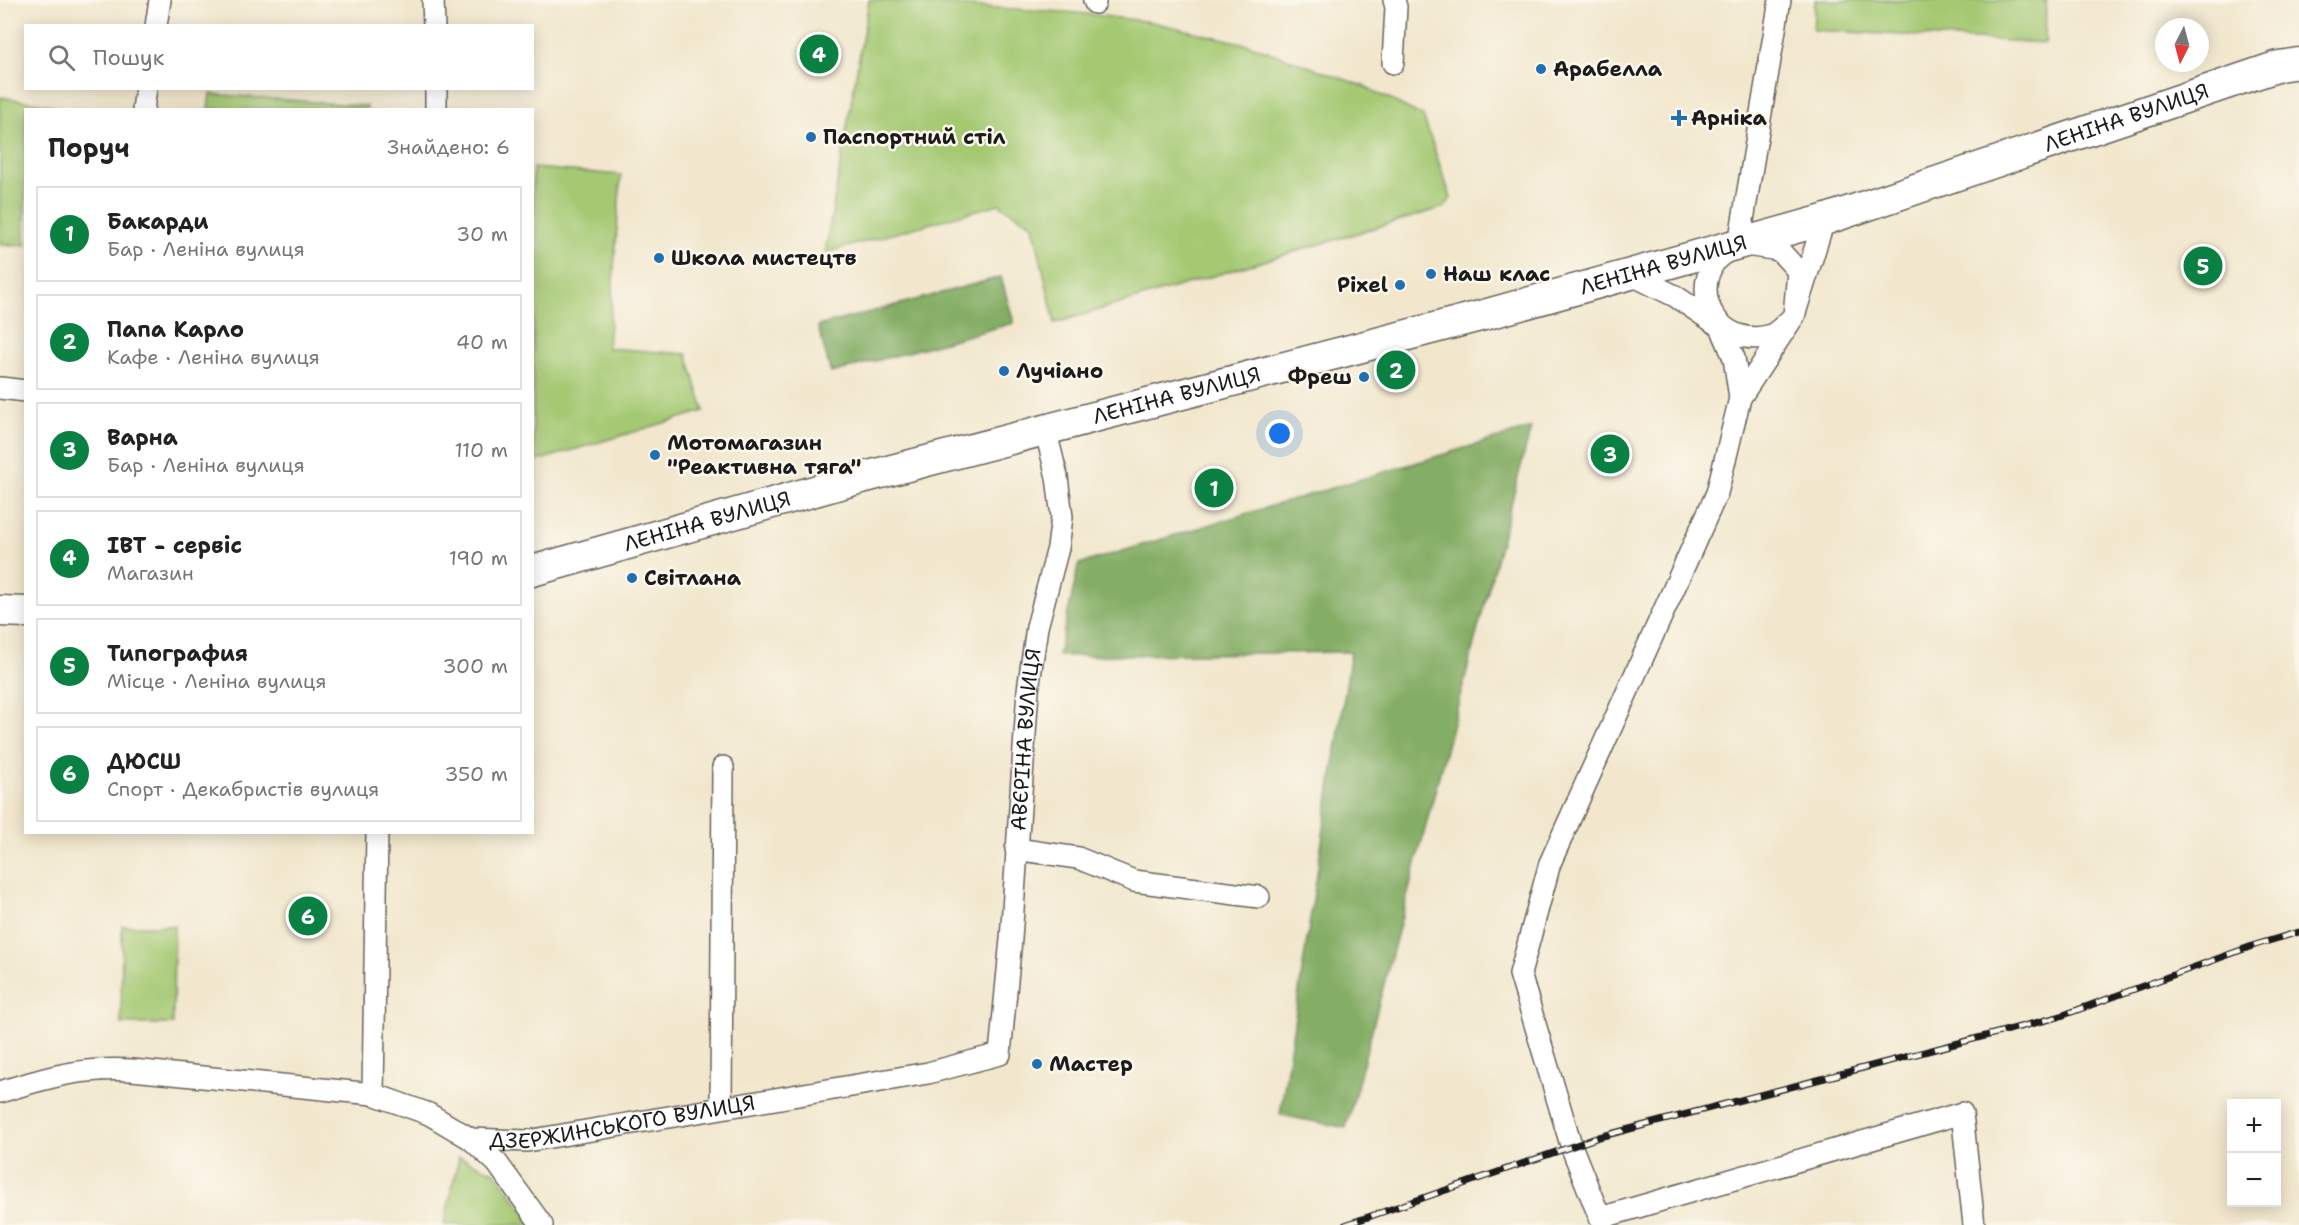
<!DOCTYPE html>
<html lang="uk">
<head>
<meta charset="utf-8">
<style>
	body { margin:0; font-family:"Shantell Sans",sans-serif; background:#f6f6f6; color:#222 }
	.controls { position:absolute; right:18px; bottom:18px; display:grid; overflow:hidden; border-radius:0px; box-shadow:0 3px 15px #0003 }
	.controls button { width:54px; height:54px; display:grid; place-items:center; padding:0; border:0; border-bottom:2px solid #e0e0e0; background:#fff; color:#222; font:30px sans-serif }
	.compass { position:absolute; left:2155px; top:18px; width:54px; height:54px; border-radius:50%; background:#fff; box-shadow:0 3px 15px #0003; rotate:186deg }
	.you { position:absolute; left:1280px; top:434px; width:21px; height:21px; margin:-15px; border:4px solid #fff; border-radius:50%; background:#1a73e8; box-shadow:0 0 0 9px #1a73e833 }
	.badge { display:grid; place-items:center; width:39px; height:39px; border-radius:50%; background:#0b8043; color:#fff; font-size:20px; font-weight:700 }
	.pin { position:absolute; translate:-50% -50%; border:3px solid #fff; box-shadow:0 2px 6px #0006 }
	.list { margin:0; padding:0; list-style:none }
	h2 { display:flex; justify-content:space-between; align-items:center; height:78px; margin:0; padding:0 24px; font-size:26px }
	h2 small { font-size:20px; font-weight:400; color:#767676 }
	.list li { display:grid; grid-template-columns:39px 1fr auto; gap:18px; align-items:center; box-sizing:border-box; height:96px; margin:0 12px 12px; padding:0 12px; border:2px solid #e0e0e0; border-radius:0px }
	.list b { display:block; font-size:22px; white-space:nowrap }
	.list p { margin:0; font-size:20px; white-space:nowrap; color:#767676 }
	.list em { font-size:20px; font-style:normal; color:#767676 }
	.icon { flex:none; width:33px; height:33px; fill:none; stroke:currentColor; stroke-width:2; stroke-linecap:round; stroke-linejoin:round }
	.map { position:relative; flex:none; width:2299px; height:1225px; overflow:hidden }
	.search { position:absolute; background:#fff; box-shadow:0 3px 15px #0003; left:24px; top:24px; width:510px; height:66px; display:flex; align-items:center; gap:15px; box-sizing:border-box; padding:0 21px; border-radius:0px; color:#767676; font-size:22px }
	.panel { position:absolute; background:#fff; box-shadow:0 3px 15px #0003; left:24px; top:108px; width:510px; height:726px; border-radius:0px }
	.map>svg:first-child { display:block }
	.green { fill:#a5c973; stroke:#607248; stroke-width:1.5 }
	.forest { fill:#84ad65; stroke:#506440; stroke-width:1.5 }
	.lines { fill:none; stroke-linecap:round; stroke-linejoin:round }
	.minor-casing { stroke:#67635a; stroke-width:24 }
	.secondary-casing { stroke:#67635a; stroke-width:33 }
	.minor { stroke:#fff; stroke-width:21 }
	.secondary { stroke:#fff; stroke-width:30 }
	.rail-casing { stroke:#1c1c1c; stroke-width:7 }
	.rail { stroke:#fbf7ec; stroke-width:4.5; stroke-dasharray:14; stroke-linecap:butt }
	.poi-dot { fill:#1f6fb2; stroke:#fbf7ec; stroke-width:2 }
	.labels { text-anchor:middle; stroke-width:5; stroke-linejoin:round; paint-order:stroke }
	.poi-label { font-size:21px; font-weight:bold; fill:#1c1c1c; stroke:#fbf7ec; text-anchor:start }
	.street-label { font-size:21px; fill:#1c1c1c; stroke:#fbf7ec }
</style>
</head>
<body>
<div class="map">
<svg width="2299" height="1225" viewBox="0 0 2299 1225">
	<rect width="100%" height="100%" fill="#fbf7ec"/>
	<filter id="ink" filterUnits="userSpaceOnUse"><feTurbulence type="fractalNoise" baseFrequency=".0167" numOctaves="2"/><feDisplacementMap in="SourceGraphic" scale="12" xChannelSelector="R" yChannelSelector="G"/><feConvolveMatrix kernelMatrix="1 2 1 2 8 2 1 2 1" color-interpolation-filters="sRGB"/></filter>
	<filter id="wash" filterUnits="userSpaceOnUse"><feTurbulence type="fractalNoise" baseFrequency=".008" numOctaves="4" result="noise"/><feDisplacementMap in="SourceGraphic" scale="24" xChannelSelector="R" yChannelSelector="G"/><feGaussianBlur stdDeviation="1.35" result="paint"/><feColorMatrix in="noise" values="0 0 0 0 0 0 0 0 0 0 0 0 0 0 0 0 0 1.4 0 .05"/><feComposite in="paint" operator="in"/></filter>
	<g filter="url(#wash)">
		<rect width="100%" height="100%" fill="#f2e7cd"/>
		<!-- green -->
		<g class="green">
			<polygon points="869,0 1078,13 1152,22 1250,45 1363,86 1423,116 1451,198 1445,207 1055,323 1033,225 999,204 825,253"/>
			<polygon points="1815,0 2046,0 2045,43 1813,30"/>
			<polygon points="210,94 367,106 367,109 208,109"/>
			<polygon points="0,97 51,105 57,109 26,110 25,245 0,245"/>
			<polygon points="533,168 621,175 608,348 687,354 704,411 533,462"/>
			<polygon points="122,926 174,926 173,1024 121,1024"/>
			<polygon points="459,1157 495,1172 534,1225 444,1225"/>
		</g>
		<!-- forest -->
		<g class="forest">
			<polygon points="1001,277 1014,323 831,373 818,326"/>
			<polygon points="1531,428 1346,1128 1280,1115 1351,652 1058,656 1079,564"/>
		</g>
	</g>
	<g filter="url(#ink)">
		<g class="lines">
			<!-- minor casing -->
			<g class="minor-casing">
				<g id="minor">
					<polyline points="433,0 434,26"/>
					<polyline points="1094,0 1095,3"/>
					<polyline points="156,26 160,0"/>
					<polyline points="1393,63 1396,7 1394,0"/>
					<polyline points="436,88 436,110"/>
					<polyline points="143,110 146,88"/>
					<polyline points="1824,220 1794,316 1740,398 1717,493 1550,863 1520,974 1572,1148 1600,1218 1962,1113 1974,1225"/>
					<path d="M1739,244L1779,250L1798,271L1794,316C1787,322 1777,334 1768,336C1723,348 1688,298 1716,260C1721,254 1732,249 1739,244Z"/>
					<polyline points="1739,244 1780,0"/>
					<polyline points="1630,274 1675,296 1721,327 1734,358 1740,398"/>
					<polyline points="0,388 26,391"/>
					<polyline points="1016,849 1078,858 1134,881 1259,897"/>
					<path id="s1" d="M0,1092C48,1077 82,1067 132,1070L373,1094L429,1114L471,1139L527,1141L928,1073L1000,1054L1011,939L1028,690L1037,627L1058,548L1062,517L1057,477L1045,428"/>
					<polyline points="373,1094 377,832"/>
					<polyline points="721,1107 723,767"/>
					<polyline points="471,1139 497,1163 542,1225"/>
				</g>
			</g>
			<!-- secondary casing -->
			<g class="secondary-casing">
				<g id="secondary">
					<path id="s2" d="M532,571L850,481L1484,315L1824,220L2279,66L2299,63"/>
					<polyline points="0,611 26,612"/>
				</g>
			</g>
			<!-- minor -->
			<use href="#minor" class="minor"/>
			<!-- secondary -->
			<use href="#secondary" class="secondary"/>
			<!-- rail casing -->
			<g class="rail-casing">
				<polyline id="rail" points="1345,1225 1599,1137 2058,1017 2255,945 2299,932"/>
			</g>
			<!-- rail -->
			<use href="#rail" class="rail"/>
		</g>
	</g>
	<!-- markers -->
	<g class="poi-dot">
		<circle cx="1541" cy="69" r="6"/>
		<path d="M1676 109h6v6h6v6h-6v6h-6v-6h-6v-6h6z"/>
		<circle cx="811" cy="137" r="6"/>
		<circle cx="659" cy="258" r="6"/>
		<circle cx="1431" cy="274" r="6"/>
		<circle cx="1400" cy="285" r="6"/>
		<circle cx="1004" cy="371" r="6"/>
		<circle cx="1364" cy="377" r="6"/>
		<circle cx="655" cy="455" r="6"/>
		<circle cx="632" cy="578" r="6"/>
		<circle cx="1037" cy="1064" r="6"/>
	</g>
	<g class="labels">
		<!-- poi labels -->
		<g class="poi-label">
			<text x="1553" y="76">Арабелла</text>
			<text x="1691" y="125">Арніка</text>
			<text x="823" y="144">Паспортний стіл</text>
			<text x="671" y="265">Школа мистецтв</text>
			<text x="1443" y="281">Наш клас</text>
			<text x="1388" y="292" text-anchor="end">Pixel</text>
			<text x="1016" y="378">Лучіано</text>
			<text x="1352" y="384" text-anchor="end">Фреш</text>
			<text x="667" y="450">Мотомагазин<tspan x="667" dy="24">"Реактивна тяга"</tspan></text>
			<text x="644" y="585">Світлана</text>
			<text x="1049" y="1071">Мастер</text>
		</g>
		<!-- street labels -->
		<g class="street-label">
			<text dy="7" stroke="none"><textPath href="#s2" startOffset="1658">ЛЕНІНА ВУЛИЦЯ</textPath></text>
			<text dy="7" stroke="none"><textPath href="#s2" startOffset="1172">ЛЕНІНА ВУЛИЦЯ</textPath></text>
			<text dy="7" stroke="none"><textPath href="#s2" startOffset="668">ЛЕНІНА ВУЛИЦЯ</textPath></text>
			<text dy="7" stroke="none"><textPath href="#s2" startOffset="182">ЛЕНІНА ВУЛИЦЯ</textPath></text>
			<text dy="7" stroke="none"><textPath href="#s1" startOffset="1338">АВЄРІНА ВУЛИЦЯ</textPath></text>
			<text dy="7" stroke="none"><textPath href="#s1" startOffset="638">ДЗЕРЖИНСЬКОГО ВУЛИЦЯ</textPath></text>
		</g>
	</g>
</svg>
<div class="controls">
<button>+</button>
<button>−</button>
</div>
<svg class="compass" viewBox="-18 -18 36 36"><path d="M0-13l5 13h-10z" fill="#e53935"/><path d="M0 13l5-13h-10z" fill="#767676"/></svg>
<div class="you"></div>
<div class="pin badge" style="left:1214px;top:488px">1</div>
<div class="pin badge" style="left:1396px;top:370px">2</div>
<div class="pin badge" style="left:1610px;top:454px">3</div>
<div class="pin badge" style="left:819px;top:54px">4</div>
<div class="pin badge" style="left:2203px;top:266px">5</div>
<div class="pin badge" style="left:308px;top:916px">6</div>
<div class="search"><svg class="icon" aria-label="search" viewBox="0 0 24 24"><circle cx="10" cy="10" r="6"/><path d="M15 15l6 6"/></svg>Пошук</div>
<section class="panel">
<h2>Поруч<small>Знайдено: 6</small></h2>
<ul class="list">
<li><span class="badge">1</span><div><b>Бакарди</b><p>Бар · Леніна вулиця</p></div><em>30 m</em></li>
<li><span class="badge">2</span><div><b>Папа Карло</b><p>Кафе · Леніна вулиця</p></div><em>40 m</em></li>
<li><span class="badge">3</span><div><b>Варна</b><p>Бар · Леніна вулиця</p></div><em>110 m</em></li>
<li><span class="badge">4</span><div><b>ІВТ - сервіс</b><p>Магазин</p></div><em>190 m</em></li>
<li><span class="badge">5</span><div><b>Типография</b><p>Місце · Леніна вулиця</p></div><em>300 m</em></li>
<li><span class="badge">6</span><div><b>ДЮСШ</b><p>Спорт · Декабристів вулиця</p></div><em>350 m</em></li>
</ul>
</section>
</div>
</body>
</html>
